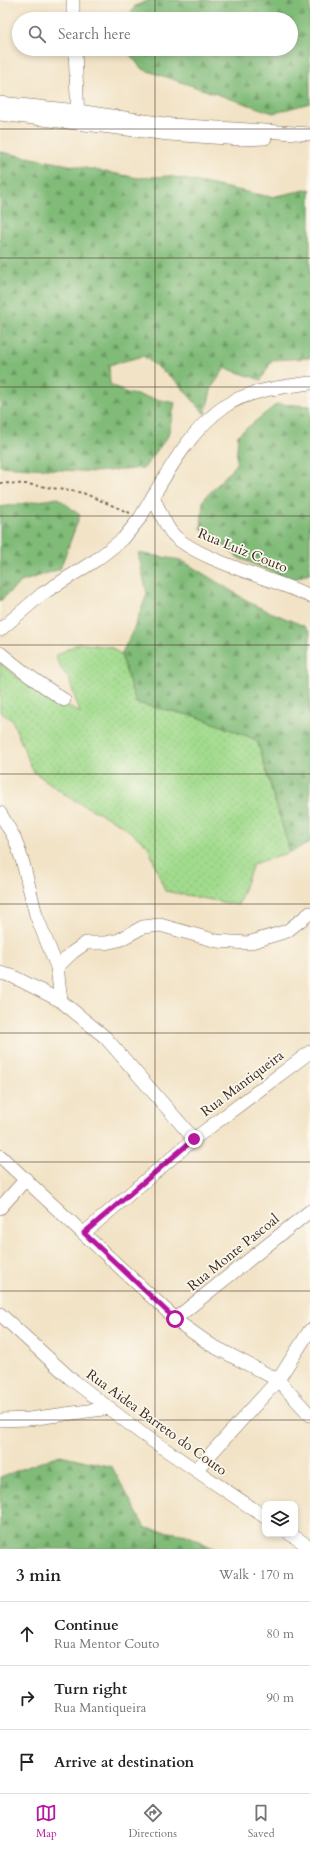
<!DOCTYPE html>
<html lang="en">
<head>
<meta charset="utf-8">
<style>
	body { margin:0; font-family:Cardo,serif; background:#f6f6f6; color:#222 }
	.controls { position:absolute; right:12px; bottom:12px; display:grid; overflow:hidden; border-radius:8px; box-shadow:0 2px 6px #0003 }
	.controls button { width:36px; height:36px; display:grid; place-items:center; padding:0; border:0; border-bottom:1px solid #e0e0e0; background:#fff; color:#222; font:20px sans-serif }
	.stop { position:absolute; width:12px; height:12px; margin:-9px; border:3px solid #b5179e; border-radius:50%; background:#fff }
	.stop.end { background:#b5179e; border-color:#fff; box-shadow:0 1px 4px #0008 }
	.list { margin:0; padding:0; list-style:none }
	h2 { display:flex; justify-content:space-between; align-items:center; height:52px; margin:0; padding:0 16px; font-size:17px }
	h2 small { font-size:13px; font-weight:400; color:#767676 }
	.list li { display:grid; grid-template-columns:26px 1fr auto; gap:12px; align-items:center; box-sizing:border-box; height:64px; padding:0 16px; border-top:1px solid #e0e0e0 }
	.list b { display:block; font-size:15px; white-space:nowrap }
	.list p { margin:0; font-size:13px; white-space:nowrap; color:#767676 }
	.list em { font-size:13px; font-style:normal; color:#767676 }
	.icon { flex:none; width:22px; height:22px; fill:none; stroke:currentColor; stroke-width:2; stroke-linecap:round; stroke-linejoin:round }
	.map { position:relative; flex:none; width:310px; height:1549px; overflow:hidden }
	.search { position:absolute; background:#fff; box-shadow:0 2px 6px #0003; left:12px; right:12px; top:12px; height:44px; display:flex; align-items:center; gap:10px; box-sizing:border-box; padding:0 14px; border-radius:22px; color:#767676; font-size:15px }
	.sheet { height:244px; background:#fff }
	nav { display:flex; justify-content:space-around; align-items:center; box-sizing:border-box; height:56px; border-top:1px solid #e0e0e0; background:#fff; font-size:11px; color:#767676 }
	nav a { display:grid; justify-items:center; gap:2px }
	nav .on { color:#b5179e }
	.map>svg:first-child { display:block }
	.grass { fill:url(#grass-dots); stroke:#6e8256 }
	.forest { fill:url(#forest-firs); stroke:#5e724b }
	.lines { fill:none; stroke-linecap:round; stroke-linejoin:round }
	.minor-casing { stroke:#7b6b59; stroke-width:14 }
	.path { stroke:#7b6b59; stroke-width:2; stroke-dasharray:3 3; stroke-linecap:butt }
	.minor { stroke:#fff; stroke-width:13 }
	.route { stroke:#b5179e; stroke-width:5 }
	.grid { fill:none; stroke:#3b2a1e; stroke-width:1; stroke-opacity:0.55 }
	.labels { text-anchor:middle; stroke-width:3.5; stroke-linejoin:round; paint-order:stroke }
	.street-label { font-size:14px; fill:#3b2a1e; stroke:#fbf7ec }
</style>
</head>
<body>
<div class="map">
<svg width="310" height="1549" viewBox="0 0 310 1549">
	<defs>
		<pattern id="grass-dots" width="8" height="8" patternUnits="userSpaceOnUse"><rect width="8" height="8" fill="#a1db8d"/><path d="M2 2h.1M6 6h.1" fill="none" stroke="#8cbc79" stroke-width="1.8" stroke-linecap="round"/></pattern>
		<pattern id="forest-firs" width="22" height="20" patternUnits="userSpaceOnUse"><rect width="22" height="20" fill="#80bb78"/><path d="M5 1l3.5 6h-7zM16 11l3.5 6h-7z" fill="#6a9862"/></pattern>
	</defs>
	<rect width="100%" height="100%" fill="#fbf7ec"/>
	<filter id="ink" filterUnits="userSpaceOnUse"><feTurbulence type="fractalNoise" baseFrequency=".025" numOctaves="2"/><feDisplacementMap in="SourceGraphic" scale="8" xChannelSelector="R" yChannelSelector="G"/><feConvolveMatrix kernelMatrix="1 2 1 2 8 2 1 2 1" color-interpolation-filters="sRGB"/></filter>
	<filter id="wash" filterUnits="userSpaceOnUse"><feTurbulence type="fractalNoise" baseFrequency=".012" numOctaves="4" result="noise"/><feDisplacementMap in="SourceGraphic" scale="16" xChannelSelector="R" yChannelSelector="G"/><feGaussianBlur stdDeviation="0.9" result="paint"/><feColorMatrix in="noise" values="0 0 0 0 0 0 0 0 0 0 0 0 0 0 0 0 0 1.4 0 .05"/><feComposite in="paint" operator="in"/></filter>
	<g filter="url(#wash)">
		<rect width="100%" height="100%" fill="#f2e3c6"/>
		<!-- grass -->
		<polygon class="grass" points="79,643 111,647 121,655 136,703 198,717 257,740 290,852 253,864 238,905 165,891 148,846 122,825 70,798 33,771 12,720 0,712 0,662 23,682 80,713 69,679 62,670 55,656"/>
		<!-- forest -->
		<g class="forest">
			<polygon points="150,0 310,0 310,103 273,113 142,69 125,49 291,49 291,19 128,19 135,6"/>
			<polygon points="0,152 138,178 169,176 271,197 310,189 310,358 272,360 261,380 225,368 212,387 205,414 176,381 143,356 109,365 110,384 127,393 175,403 168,436 144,468 94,472 0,466"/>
			<polygon points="277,404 310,406 310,573 291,580 239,558 201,529 203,500 236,465 238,435"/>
			<polygon points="58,498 80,515 60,569 21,582 0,601 0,507"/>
			<polygon points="138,553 181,560 256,606 304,626 310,632 310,843 290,852 257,740 198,717 136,703 121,655 134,628 147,594"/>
			<polygon points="60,1455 112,1467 145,1528 187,1535 215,1549 0,1549 0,1477"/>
		</g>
	</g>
	<g filter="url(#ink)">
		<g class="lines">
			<!-- minor casing -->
			<g class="minor-casing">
				<g id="minor">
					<polyline points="73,0 73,19"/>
					<polyline points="75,49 78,120"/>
					<polyline points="0,103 78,111 171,125 310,134"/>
					<polyline points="0,114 169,134 241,139 265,138"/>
					<path d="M310,383C282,387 249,390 225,406C193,428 173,463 153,496C158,508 163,521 171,532C191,558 277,580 310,596"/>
					<polyline points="0,630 42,594 96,560 123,539 140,518 153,496"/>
					<polyline points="0,653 25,673 64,700"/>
					<polyline points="0,813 15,839 23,863 36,915 57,967 61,1001"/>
					<polyline points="57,967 73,952 86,943 105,943 119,940 143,927 160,925 217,941 248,943 287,931 310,913"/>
					<polyline points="0,973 12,976 61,1001 105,1037 194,1139"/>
					<polyline points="0,1156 181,1324 211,1345 278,1380 310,1415"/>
					<polyline points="0,1208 26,1179"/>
					<polyline points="84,1233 194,1139 310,1052"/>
					<polyline points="0,1314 70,1378 141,1433 265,1517"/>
					<polyline points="175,1319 310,1211"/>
					<polyline points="0,1420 29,1419 110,1408"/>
					<polyline points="196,1470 278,1380 310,1330"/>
					<polyline points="290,1534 310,1547"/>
				</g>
			</g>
			<!-- path -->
			<polyline class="path" points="0,483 27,484 83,493 130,513"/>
			<!-- minor -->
			<use href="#minor" class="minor"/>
		</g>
	</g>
	<g class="lines" filter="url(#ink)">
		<!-- route -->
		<polyline class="route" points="175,1319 84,1233 194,1139"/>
	</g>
	<!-- grid -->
	<path class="grid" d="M155,0V19M155,49V1549M0,129H310M0,258H310M0,387H310M0,516H310M0,645H310M0,774H310M0,904H310M0,1033H310M0,1162H310M0,1291H310M0,1420H310"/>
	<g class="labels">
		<!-- street labels -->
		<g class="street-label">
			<text transform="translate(243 550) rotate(22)" y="5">Rua Luiz Couto</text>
			<text transform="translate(242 1083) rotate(-37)" y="5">Rua Mantiqueira</text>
			<text transform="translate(233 1252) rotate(-39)" y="5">Rua Monte Pascoal</text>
			<text transform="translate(157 1422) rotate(36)" y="5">Rua Aidea Barreto do Couto</text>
		</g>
	</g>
</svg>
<div class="controls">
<button><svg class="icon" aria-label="layers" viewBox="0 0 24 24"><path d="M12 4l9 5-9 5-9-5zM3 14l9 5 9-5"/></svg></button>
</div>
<div class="stop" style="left:175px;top:1319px"></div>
<div class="stop end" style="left:194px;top:1139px"></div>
<div class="search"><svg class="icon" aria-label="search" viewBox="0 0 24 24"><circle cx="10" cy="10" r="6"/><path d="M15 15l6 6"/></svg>Search here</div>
</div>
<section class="sheet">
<h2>3 min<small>Walk · 170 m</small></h2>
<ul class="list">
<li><svg class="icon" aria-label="ahead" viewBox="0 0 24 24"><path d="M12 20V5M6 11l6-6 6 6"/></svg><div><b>Continue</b><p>Rua Mentor Couto</p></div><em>80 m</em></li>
<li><svg class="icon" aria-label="right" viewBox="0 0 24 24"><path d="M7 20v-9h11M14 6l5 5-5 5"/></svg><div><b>Turn right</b><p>Rua Mantiqueira</p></div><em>90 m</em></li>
<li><svg class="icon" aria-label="arrive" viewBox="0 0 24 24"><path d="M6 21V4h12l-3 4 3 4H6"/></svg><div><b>Arrive at destination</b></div></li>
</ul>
</section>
<nav>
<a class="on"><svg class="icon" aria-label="map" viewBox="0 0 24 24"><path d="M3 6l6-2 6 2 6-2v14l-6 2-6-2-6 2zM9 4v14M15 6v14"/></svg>Map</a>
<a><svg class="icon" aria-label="directions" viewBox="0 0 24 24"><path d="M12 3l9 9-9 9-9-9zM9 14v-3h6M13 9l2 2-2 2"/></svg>Directions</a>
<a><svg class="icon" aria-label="saved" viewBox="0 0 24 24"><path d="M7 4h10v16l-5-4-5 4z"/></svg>Saved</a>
</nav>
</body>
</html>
